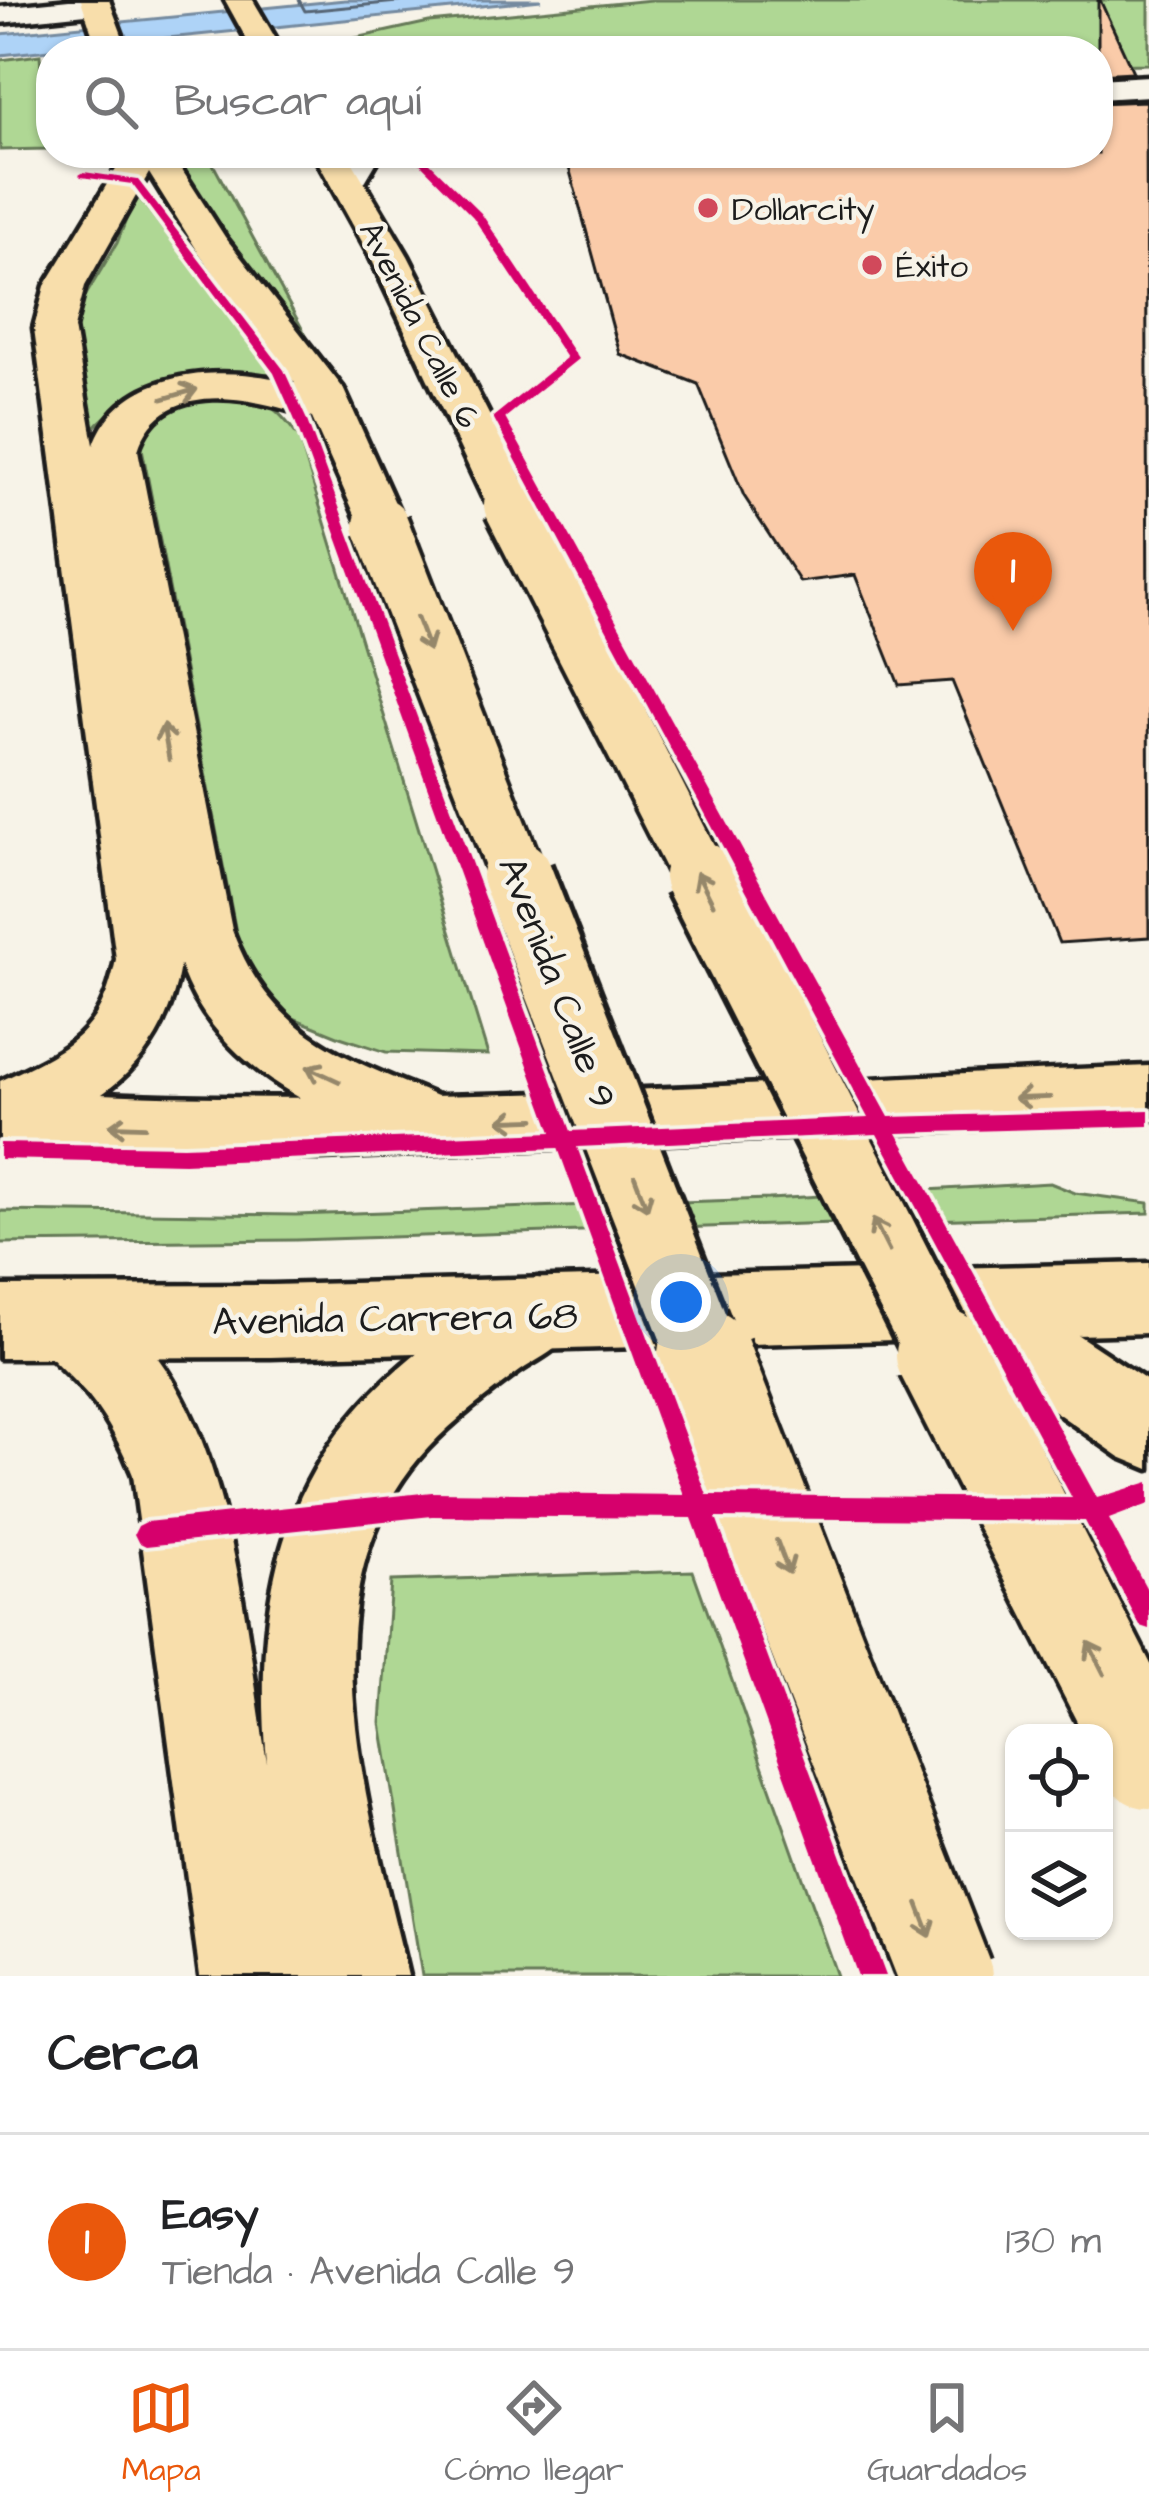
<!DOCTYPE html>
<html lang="es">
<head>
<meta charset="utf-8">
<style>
	body { margin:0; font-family:"Architects Daughter",sans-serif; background:#f6f6f6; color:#202124 }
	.controls { position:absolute; right:36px; bottom:36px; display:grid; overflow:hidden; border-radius:24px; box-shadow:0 3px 9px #0004 }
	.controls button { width:108px; height:108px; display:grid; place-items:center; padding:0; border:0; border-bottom:3px solid #e0e0e0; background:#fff; color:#202124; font:60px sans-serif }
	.you { position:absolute; left:681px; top:1302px; width:42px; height:42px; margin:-30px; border:9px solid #fff; border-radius:50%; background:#1a73e8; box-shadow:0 0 0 18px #1a73e833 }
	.badge { display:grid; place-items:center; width:78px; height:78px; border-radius:50%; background:#ea580c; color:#fff; font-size:39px; font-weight:700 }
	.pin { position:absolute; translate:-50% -99px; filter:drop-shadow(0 3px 6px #0008) }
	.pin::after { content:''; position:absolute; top:63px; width:42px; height:36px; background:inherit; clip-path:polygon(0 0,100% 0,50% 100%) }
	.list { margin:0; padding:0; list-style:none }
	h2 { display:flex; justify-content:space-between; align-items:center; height:156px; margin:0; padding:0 48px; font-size:51px }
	h2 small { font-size:39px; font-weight:400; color:#757577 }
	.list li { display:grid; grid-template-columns:78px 1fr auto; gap:36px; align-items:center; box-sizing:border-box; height:216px; padding:0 48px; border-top:3px solid #e0e0e0 }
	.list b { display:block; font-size:45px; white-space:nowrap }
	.list p { margin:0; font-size:39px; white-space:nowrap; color:#757577 }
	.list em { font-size:39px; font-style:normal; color:#757577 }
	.icon { flex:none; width:66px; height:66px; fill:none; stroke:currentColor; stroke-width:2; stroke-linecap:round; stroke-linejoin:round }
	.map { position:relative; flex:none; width:1149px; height:1976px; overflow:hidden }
	.search { position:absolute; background:#fff; box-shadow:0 3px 9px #0004; left:36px; right:36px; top:36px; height:132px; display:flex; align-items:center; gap:30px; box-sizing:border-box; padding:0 42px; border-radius:48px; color:#757577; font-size:45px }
	.sheet { height:372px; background:#fff }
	nav { display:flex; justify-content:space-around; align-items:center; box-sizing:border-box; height:168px; border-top:3px solid #e0e0e0; background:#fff; font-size:33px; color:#757577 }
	nav a { display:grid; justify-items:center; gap:6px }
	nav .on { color:#ea580c }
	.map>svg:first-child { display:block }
	.green { fill:#afd794; stroke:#667a58; stroke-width:3 }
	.water { fill:#aed3f7; stroke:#748a9f; stroke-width:3 }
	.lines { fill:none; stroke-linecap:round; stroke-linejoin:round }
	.shore { stroke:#566574; stroke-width:3 }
	.building { fill:#facba9; stroke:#1c1c1c; stroke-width:3 }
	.street-casing { stroke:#1c1c1c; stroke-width:9 }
	.secondary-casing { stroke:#1c1c1c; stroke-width:9 }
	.primary-casing { stroke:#1c1c1c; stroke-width:9 }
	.highway-casing { stroke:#1c1c1c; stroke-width:9 }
	.street { fill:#f7f3e8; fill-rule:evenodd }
	.secondary { fill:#f7f3e8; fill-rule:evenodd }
	.primary { fill:#f8deab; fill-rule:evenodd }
	.highway { fill:#f8deab; fill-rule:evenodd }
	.highway-bridge-far3-casing { stroke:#1c1c1c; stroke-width:48; stroke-linecap:butt }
	.highway-bridge-far2-casing { stroke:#1c1c1c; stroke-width:62; stroke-linecap:butt }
	.highway-bridge-far1-casing { stroke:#1c1c1c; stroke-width:80; stroke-linecap:butt }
	.highway-bridge-casing { stroke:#1c1c1c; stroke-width:100; stroke-linecap:butt }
	.highway-bridge-far3 { stroke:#f8deab; stroke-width:42 }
	.highway-bridge-far2 { stroke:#f8deab; stroke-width:54 }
	.highway-bridge-far1 { stroke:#f8deab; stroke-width:70 }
	.highway-bridge { stroke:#f8deab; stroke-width:92 }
	.cycleway-casing { stroke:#f7f3e8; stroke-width:8 }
	.cycleway { fill:#d6006c; fill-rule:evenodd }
	.oneway { stroke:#95876b }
	.poi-dot { fill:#d1495b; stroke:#f7f3e8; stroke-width:4.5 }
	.labels { text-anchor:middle; stroke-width:9; stroke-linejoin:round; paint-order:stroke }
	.far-poi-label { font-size:33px; fill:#1c1c1c; stroke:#f7f3e8; text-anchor:start }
	.far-street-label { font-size:33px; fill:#1c1c1c; stroke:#f7f3e8 }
	.street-label { font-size:39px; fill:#1c1c1c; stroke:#f7f3e8 }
</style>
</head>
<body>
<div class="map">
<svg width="1149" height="1976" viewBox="0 0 1149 1976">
	<rect width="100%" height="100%" fill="#f7f3e8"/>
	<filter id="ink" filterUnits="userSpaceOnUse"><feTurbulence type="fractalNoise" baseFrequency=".00833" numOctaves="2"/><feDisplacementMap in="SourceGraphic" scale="24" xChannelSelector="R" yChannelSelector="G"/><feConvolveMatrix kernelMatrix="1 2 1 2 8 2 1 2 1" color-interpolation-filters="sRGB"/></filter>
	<g filter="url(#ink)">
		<!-- green -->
		<g class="green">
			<polygon points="651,0 1149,0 1149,64 1098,65 1098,51 356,51 347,40 429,22"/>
			<polygon points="40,55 47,149 0,150 0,60"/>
			<path d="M177,153H207L317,356C264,293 208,230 177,153Z"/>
			<path d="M136,194L274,374C209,369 134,380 90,432L77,351V310L117,243Z"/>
			<path d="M230,395C266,398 278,408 299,438L488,1055L386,1052L340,1037L276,1011L242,963L141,443C154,403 193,400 230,395Z"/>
			<polygon points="1050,1183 1075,1193 1149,1203 1149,1213 296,1240 0,1243 0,1211 296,1215 769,1199"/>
			<polygon points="693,1571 837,1976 422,1976 381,1723 391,1581"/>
		</g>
		<!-- water -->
		<polygon class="water" points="345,0 541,0 0,55 0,34"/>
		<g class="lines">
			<!-- shore -->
			<polyline class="shore" points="299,0 305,11 418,0"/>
		</g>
		<!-- building -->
		<g class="building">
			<polygon points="1098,0 1100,0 1133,72 1098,74"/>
			<polygon points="1146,101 1149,937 1059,943 952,681 899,685 855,575 800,582 744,496 698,384 620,354 565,153 1098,153 1098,103"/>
		</g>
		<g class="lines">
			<!-- street casing -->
			<g class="street-casing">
				<polygon id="street" points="69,0 106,0 109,5 96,13 0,23 0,7"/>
			</g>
			<!-- secondary casing -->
			<g class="secondary-casing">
				<g id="secondary">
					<polygon points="1149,76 1149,96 1098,99 1098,79"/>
					<polygon points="348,153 382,153 360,190 334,190 329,182"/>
				</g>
			</g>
			<!-- primary casing -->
			<g class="primary-casing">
				<g id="primary">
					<path d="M1149,1066V1122L322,1158L121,1155L0,1147V1089C379,1113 769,1081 1149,1066Z"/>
					<polygon points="1149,1263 1149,1333 271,1357 0,1358 0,1286 271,1285"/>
				</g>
			</g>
			<!-- highway casing -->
			<g class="highway-casing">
				<g id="highway">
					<polygon points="81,0 109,0 128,51 98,51"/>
					<polygon points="225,0 253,0 283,51 253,51"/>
					<path d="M126,153H171L225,237L343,388L405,525L398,535L381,540L364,535L312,418C257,398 162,375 138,450L232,930C273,1042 353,1059 453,1103L464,1124L453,1145L428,1153C329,1119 216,1071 180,965C164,1068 93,1111 0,1143V1081C66,1050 101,1036 116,959L34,328L45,286ZM149,173L197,250L295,383C227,365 123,365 94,445L74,328L85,286Z"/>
					<polygon points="313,153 347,153 408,256 531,497 524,507 507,511 490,507 483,497 370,256"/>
					<polygon points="964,1268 992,1278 1149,1382 1149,1469 1120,1457 936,1328 925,1303 936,1278"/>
					<path d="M537,1278L565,1289L576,1314C573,1321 570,1333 565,1339C554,1352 533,1362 520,1371C488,1395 455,1419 428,1448C295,1590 370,1811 408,1976H304L299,1950L304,1976H200L133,1475C122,1447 108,1421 89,1397C67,1371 41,1354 27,1322L38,1297L66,1286C231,1348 241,1613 267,1762C252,1581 287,1443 442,1334C472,1313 502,1292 537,1278Z"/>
				</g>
			</g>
			<!-- street -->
			<use href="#street" class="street"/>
			<!-- secondary -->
			<use href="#secondary" class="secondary"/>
			<!-- primary -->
			<use href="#primary" class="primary"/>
			<!-- highway -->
			<use href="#highway" class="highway"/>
			<!-- highway-bridge-far3 casing -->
			<g class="highway-bridge-far3-casing">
				<polyline id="highway-bridge-far3" points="507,497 513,508"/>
			</g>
			<!-- highway-bridge-far2 casing -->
			<g class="highway-bridge-far2-casing">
				<g id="highway-bridge-far2">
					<polyline points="511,505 701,879"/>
					<polyline points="381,525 519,879"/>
				</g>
			</g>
			<!-- highway-bridge-far1 casing -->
			<g class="highway-bridge-far1-casing">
				<g id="highway-bridge-far1">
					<polyline points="517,876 705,1358"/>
					<polyline points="699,876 944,1358"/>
				</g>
			</g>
			<!-- highway-bridge casing -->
			<g class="highway-bridge-casing">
				<g id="highway-bridge">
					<polyline points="704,1355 946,1976"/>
					<polyline points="942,1355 1149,1762"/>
				</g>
			</g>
			<!-- highway-bridge-far3 -->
			<use href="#highway-bridge-far3" class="highway-bridge-far3"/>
			<!-- highway-bridge-far2 -->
			<use href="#highway-bridge-far2" class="highway-bridge-far2"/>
			<!-- highway-bridge-far1 -->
			<use href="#highway-bridge-far1" class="highway-bridge-far1"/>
			<!-- highway-bridge -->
			<use href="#highway-bridge" class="highway-bridge"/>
			<!-- cycleway casing -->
			<g class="cycleway-casing">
				<path id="cycleway" d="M410,153H420L481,213L578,359L505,418L889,1117L1149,1110V1126L897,1133L1097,1498L1149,1482V1504L1109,1519L1149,1593V1629L1140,1626L1085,1521L716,1518L886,1976H858L692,1518L432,1516L146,1546L138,1542L134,1534L138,1526L146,1522L432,1492L684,1495L558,1148L184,1163L0,1159V1143L184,1146L552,1132L294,418L274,373L132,184L81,177L79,175L84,172L138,180L284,370L306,418L571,1131L868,1118L493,417L566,358L473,217ZM877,1134L1072,1498L707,1495L577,1147Z"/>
			</g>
			<!-- cycleway -->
			<use href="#cycleway" class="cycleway"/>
		</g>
		<!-- one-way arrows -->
		<defs><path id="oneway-shaft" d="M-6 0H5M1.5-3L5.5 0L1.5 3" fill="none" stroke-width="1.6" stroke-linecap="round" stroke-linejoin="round" transform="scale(3)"/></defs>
		<g class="oneway">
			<use href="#oneway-shaft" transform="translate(180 394) rotate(-16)"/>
			<use href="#oneway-shaft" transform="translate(423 634) rotate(69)"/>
			<use href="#oneway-shaft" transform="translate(166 742) rotate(-100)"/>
			<use href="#oneway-shaft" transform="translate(705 888) rotate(-117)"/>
			<use href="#oneway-shaft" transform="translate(323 1074) rotate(-155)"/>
			<use href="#oneway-shaft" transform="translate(1032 1098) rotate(178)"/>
			<use href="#oneway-shaft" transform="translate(517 1120) rotate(178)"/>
			<use href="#oneway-shaft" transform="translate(127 1126) rotate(-178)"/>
			<use href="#oneway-shaft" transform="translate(641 1193) rotate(69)"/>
			<use href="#oneway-shaft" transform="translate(881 1235) rotate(-117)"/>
			<use href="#oneway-shaft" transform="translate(783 1557) rotate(69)"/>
			<use href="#oneway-shaft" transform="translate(1096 1658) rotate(-117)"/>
			<use href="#oneway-shaft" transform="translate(924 1920) rotate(69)"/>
		</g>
	</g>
	<!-- markers -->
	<g class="poi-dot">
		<circle cx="708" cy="208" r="12"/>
		<circle cx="872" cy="265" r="12"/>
	</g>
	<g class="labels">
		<!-- far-poi labels -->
		<g class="far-poi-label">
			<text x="732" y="220">Dollarcity</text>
			<text x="896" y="277">Éxito</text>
		</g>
		<!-- far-street labels -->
		<g class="far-street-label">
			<text transform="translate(421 324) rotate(63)" y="12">Avenida Calle 6</text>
		</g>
		<!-- street labels -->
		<g class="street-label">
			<text transform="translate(559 982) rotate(69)" y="14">Avenida Calle 9</text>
			<text transform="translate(395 1317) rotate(-1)" y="14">Avenida Carrera 68</text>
		</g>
	</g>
</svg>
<div class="controls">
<button><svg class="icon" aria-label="locate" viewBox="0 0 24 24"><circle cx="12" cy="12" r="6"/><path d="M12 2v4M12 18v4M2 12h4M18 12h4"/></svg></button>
<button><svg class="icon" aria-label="layers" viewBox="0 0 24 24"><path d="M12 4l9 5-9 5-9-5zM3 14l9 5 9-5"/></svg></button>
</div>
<div class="you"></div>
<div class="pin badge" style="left:1013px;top:631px">1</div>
<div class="search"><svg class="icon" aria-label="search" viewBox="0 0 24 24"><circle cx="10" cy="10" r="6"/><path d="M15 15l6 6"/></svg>Buscar aquí</div>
</div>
<section class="sheet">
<h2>Cerca<small></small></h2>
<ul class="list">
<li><span class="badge">1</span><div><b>Easy</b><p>Tienda · Avenida Calle 9</p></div><em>130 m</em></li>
</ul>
</section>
<nav>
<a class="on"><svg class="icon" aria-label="map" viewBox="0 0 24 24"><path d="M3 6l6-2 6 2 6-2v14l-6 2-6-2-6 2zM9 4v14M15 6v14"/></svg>Mapa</a>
<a><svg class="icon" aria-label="directions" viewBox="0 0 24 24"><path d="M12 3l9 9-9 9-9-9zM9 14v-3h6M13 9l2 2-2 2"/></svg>Cómo llegar</a>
<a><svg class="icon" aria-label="saved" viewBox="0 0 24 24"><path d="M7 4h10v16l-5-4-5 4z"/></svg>Guardados</a>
</nav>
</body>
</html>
